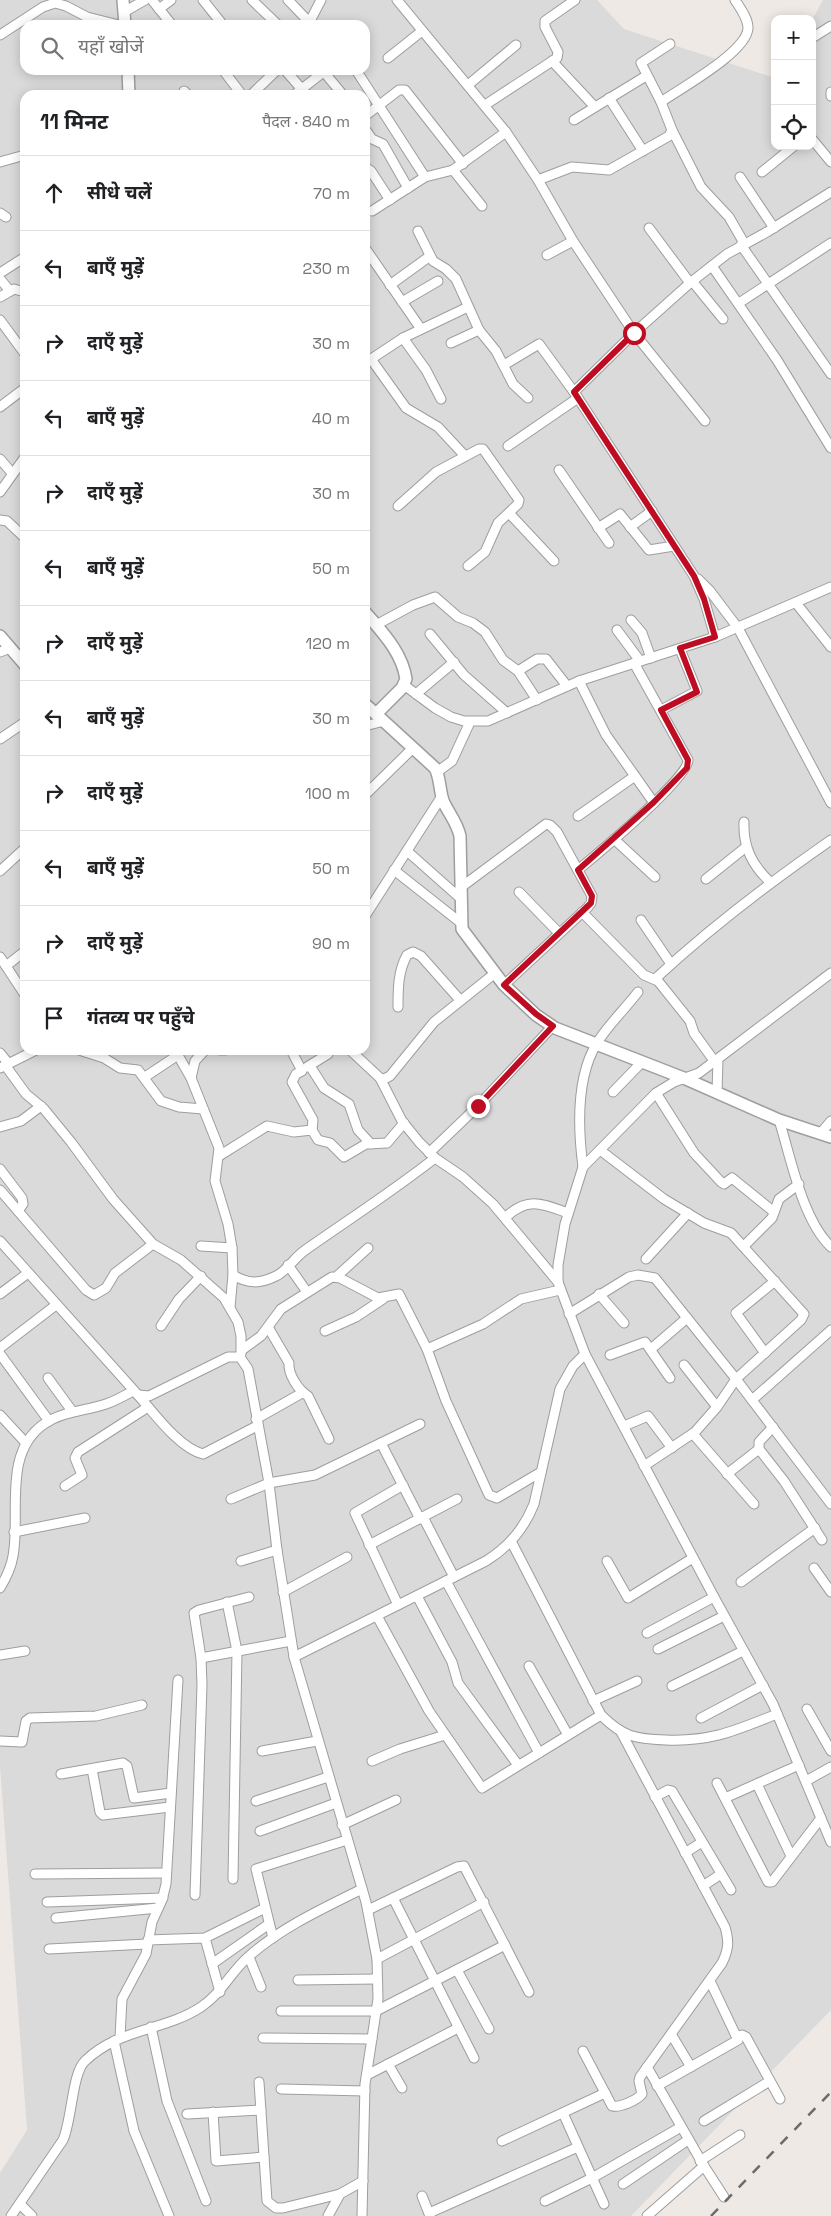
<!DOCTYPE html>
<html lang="hi">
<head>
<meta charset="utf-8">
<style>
	body { margin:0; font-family:"Space Grotesk","Noto Sans Devanagari",sans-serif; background:#f2f2f2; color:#202124 }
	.controls { position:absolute; right:15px; top:15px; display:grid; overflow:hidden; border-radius:10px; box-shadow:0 2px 12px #0003 }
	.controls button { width:45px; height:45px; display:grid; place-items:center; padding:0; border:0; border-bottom:1px solid #e0e0e0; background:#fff; color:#202124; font:25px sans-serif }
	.stop { position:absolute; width:15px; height:15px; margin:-11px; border:4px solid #be0c23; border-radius:50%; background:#fff }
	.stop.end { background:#be0c23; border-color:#fff; box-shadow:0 1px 5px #0008 }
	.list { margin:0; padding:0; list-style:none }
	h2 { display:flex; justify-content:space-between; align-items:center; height:65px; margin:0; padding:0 20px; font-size:21px }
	h2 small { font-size:16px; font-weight:400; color:#757577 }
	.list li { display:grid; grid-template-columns:32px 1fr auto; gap:15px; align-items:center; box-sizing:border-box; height:75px; padding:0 20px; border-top:1px solid #e0e0e0 }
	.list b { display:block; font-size:19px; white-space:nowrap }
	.list em { font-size:16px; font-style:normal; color:#757577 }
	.icon { flex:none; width:28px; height:28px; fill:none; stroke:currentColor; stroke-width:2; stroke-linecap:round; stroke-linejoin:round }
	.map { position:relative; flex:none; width:831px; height:2216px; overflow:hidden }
	.search { position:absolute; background:#fff; box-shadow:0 2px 12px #0003; left:20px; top:20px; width:350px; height:55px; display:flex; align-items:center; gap:12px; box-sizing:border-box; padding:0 18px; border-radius:15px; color:#757577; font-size:19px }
	.panel { position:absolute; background:#fff; box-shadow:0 2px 12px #0003; left:20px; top:90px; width:350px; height:965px; border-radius:15px }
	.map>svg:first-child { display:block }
	.residential { fill:#dbdada; fill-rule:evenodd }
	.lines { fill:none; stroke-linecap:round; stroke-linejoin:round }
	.minor-casing { stroke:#9e9e9e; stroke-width:11 }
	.tertiary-casing { stroke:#9e9e9e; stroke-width:14 }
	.minor { stroke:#fff; stroke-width:9 }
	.tertiary { stroke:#fff; stroke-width:11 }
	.rail { stroke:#6b6b6b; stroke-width:2.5; stroke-dasharray:10 10; stroke-linecap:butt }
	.route { stroke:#be0c23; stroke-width:6 }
</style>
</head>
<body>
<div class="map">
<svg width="831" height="2216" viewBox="0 0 831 2216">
	<rect width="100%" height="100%" fill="#eee9e4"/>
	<!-- residential -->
	<path class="residential" d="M0,0H597L624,29L775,78V146H812V20L823,0H831V2010L631,2216H0V2173L27,2130L0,1766ZM25,25H365V70H25ZM25,95H365V1050H25Z"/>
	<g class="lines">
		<!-- minor casing -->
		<g class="minor-casing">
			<g id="minor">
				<polyline points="152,0 172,25"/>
				<polyline points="203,0 223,25"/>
				<polyline points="252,0 278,25"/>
				<polyline points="288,0 310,23"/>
				<polyline points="397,0 506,132 538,180 573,241 634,333 705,421"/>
				<polyline points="159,9 171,0"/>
				<polyline points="124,12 145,0"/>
				<polyline points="308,25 321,0"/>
				<polyline points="0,35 43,7 55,3 66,6 87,17 119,25"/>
				<polyline points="812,38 831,26"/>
				<polyline points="388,58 422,31"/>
				<polyline points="552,61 594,106"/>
				<polyline points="223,70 242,95"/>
				<polyline points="285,70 307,95"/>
				<polyline points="356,70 425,177"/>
				<polyline points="324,72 343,95"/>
				<polyline points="468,85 516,45"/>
				<polyline points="184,91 188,95"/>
				<polyline points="831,92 831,96"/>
				<polyline points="251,95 277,70"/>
				<polyline points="294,95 326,70"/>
				<polyline points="609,98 643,151"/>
				<path d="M661,102C681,88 747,52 748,28C748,18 740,8 735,0"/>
				<polyline points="485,105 557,58 558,52 545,27 545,21 575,0"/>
				<polyline points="365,116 399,90 405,90 463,164"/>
				<polyline points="574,120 646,76"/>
				<polyline points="365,129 372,139 383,144 408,188"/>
				<polyline points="672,130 701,187 729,217 744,243"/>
				<polyline points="812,139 831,162"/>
				<polyline points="0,162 25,155"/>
				<polyline points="365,167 371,171 390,200"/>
				<polyline points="453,170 482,206"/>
				<polyline points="762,172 794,146"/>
				<polyline points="740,177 774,228"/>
				<polyline points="538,180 572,167 609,170 669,136 672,130 661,102 641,63 670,44"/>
				<polyline points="372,211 425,177 453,170 506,132"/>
				<polyline points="0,213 6,217"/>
				<polyline points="649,228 690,283"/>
				<polyline points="418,231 433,261 446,269 456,279 479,330 496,351 513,384 528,398"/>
				<polyline points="741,245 831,374"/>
				<polyline points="365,248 421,329"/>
				<polyline points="547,255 573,241"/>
				<polyline points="712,266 777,360 831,448"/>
				<polyline points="0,273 25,257"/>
				<polyline points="0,279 10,291"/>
				<polyline points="692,281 723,319"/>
				<polyline points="390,285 430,256"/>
				<polyline points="0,297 14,289 25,292"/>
				<polyline points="402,302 438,281"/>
				<polyline points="739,303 831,243"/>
				<polyline points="0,320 25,354"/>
				<polyline points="403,338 426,370 441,399"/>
				<polyline points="451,343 479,330"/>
				<polyline points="371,359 406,408 438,427 465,456"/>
				<polyline points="365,363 403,338 468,307"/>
				<polyline points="504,365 539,344 574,392"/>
				<polyline points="0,407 25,388"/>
				<polyline points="508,446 578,398"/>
				<polyline points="0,459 12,473"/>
				<polyline points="559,470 609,543"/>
				<polyline points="0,492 25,457"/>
				<polyline points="398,506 436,472 479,449 483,449 519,500 518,504 498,523 485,552 468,566"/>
				<polyline points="509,513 554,561"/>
				<polyline points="0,520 7,521 25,538"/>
				<polyline points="630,527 652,511"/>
				<polyline points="598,528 620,514 649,550 674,546"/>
				<polyline points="698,579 710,591 738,628 831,803"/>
				<polyline points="796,603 831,647"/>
				<polyline points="631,620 642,633 651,658"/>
				<polyline points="376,625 413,605 435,597 458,617 473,623 485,632 503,660 518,671 537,700"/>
				<polyline points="617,630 640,661"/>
				<polyline points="430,634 464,675 507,713"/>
				<polyline points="715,637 704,599 694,576 574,392 634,333 690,283 727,254 767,232 831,192"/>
				<polyline points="0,652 10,648"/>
				<polyline points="518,671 537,659 546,659 567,686"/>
				<polyline points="579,681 606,735 654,803"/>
				<polyline points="404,685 435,708 451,717 464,721 488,721 579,681 715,637 831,587"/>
				<polyline points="416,694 454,662"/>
				<polyline points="661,710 697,691 680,649"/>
				<polyline points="365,726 384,721"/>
				<polyline points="0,739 25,722"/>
				<polyline points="437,772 452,761 470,722"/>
				<polyline points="365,795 413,748"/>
				<polyline points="578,816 635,776"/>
				<path d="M744,822C743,847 752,865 770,882"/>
				<polyline points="614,839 655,877"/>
				<polyline points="407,851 460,898"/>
				<polyline points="394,870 461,923"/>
				<path d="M578,870C596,855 689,778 688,760L634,663"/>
				<polyline points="0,871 25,848"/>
				<polyline points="706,879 746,847"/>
				<polyline points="460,888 546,824 550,825 557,832 592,896 591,903 588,907 504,985"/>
				<polyline points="519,892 559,933"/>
				<polyline points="582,912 644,975 658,981 690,1021 694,1033 715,1062"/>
				<polyline points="365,916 442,796"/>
				<polyline points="641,920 671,964"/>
				<polyline points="0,957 25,995"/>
				<polyline points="6,966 25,951"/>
				<polyline points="831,973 699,1073 674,1082 656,1093 583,1167 565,1224 558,1265 558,1282 585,1354 714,1597 773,1704 831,1842"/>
				<path d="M655,979C710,928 769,883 831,840"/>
				<path d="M398,1007C398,989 398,971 407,955L413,952L421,956L460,1000"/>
				<polyline points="79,1050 104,1058 120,1068 138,1070 161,1101 179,1107 203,1109"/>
				<polyline points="175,1050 191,1078"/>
				<polyline points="205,1050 195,1061 191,1078 219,1148 215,1181 228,1224 232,1248 233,1275 230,1307"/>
				<polyline points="220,1050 225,1050"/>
				<polyline points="291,1050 302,1071 296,1074 292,1082 313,1120 312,1130"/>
				<polyline points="350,1050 380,1078 384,1079 390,1076 434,1022 494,974"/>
				<polyline points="0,1053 8,1063"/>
				<polyline points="5,1065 26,1094 44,1109 71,1142 113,1199 153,1244 181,1260 224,1298 238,1322 241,1336 241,1354"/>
				<polyline points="310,1066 324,1088 349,1104 358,1130 371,1144"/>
				<polyline points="307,1067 328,1054"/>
				<polyline points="0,1068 36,1050"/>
				<polyline points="145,1077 178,1055"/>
				<polyline points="380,1078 402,1121 419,1142 435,1158 463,1177 493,1204 558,1282"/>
				<polyline points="613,1092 642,1062"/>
				<polyline points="656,1093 694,1153 721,1182 724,1184 732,1178 774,1212"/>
				<polyline points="717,1093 718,1059"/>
				<path d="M779,1120C791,1158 802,1219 831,1247"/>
				<polyline points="0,1127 21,1121 41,1106"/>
				<polyline points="820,1134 831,1121"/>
				<polyline points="600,1150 664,1199 704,1223 731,1233 804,1314 801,1320 736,1379 717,1407 695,1432 644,1466"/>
				<polyline points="429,1153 478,1106 553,1026"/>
				<polyline points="219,1156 267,1126 294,1132 312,1130 318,1140 330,1143 344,1157 366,1144 387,1143 404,1123"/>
				<path d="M583,1167C578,1129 576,1077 597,1043C608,1025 625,1009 638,992"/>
				<polyline points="0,1169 22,1198 23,1204 18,1211"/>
				<polyline points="0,1190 86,1290 94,1295 106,1288 115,1273 153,1244"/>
				<path d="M506,1217C528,1196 543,1204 568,1213"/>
				<polyline points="0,1241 138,1395 149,1396 228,1357 240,1357 248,1369 269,1483 277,1550 294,1657 366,1902 377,1959 378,1999 365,2084 362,2216"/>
				<polyline points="201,1246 232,1248"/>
				<polyline points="744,1246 772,1218 779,1199 799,1184"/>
				<polyline points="646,1259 688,1213"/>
				<polyline points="288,1265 307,1292"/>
				<path d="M233,1275C248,1284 260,1284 276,1276C287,1271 294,1258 304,1251C348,1220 393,1191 435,1158"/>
				<polyline points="336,1277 368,1248"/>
				<polyline points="0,1294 28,1273"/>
				<polyline points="599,1294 624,1323"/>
				<polyline points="569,1314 629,1277 638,1275 655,1278 736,1379 831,1504"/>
				<polyline points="161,1326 179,1299 201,1276"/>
				<path d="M268,1327L289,1363C288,1374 298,1390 308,1396L329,1439"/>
				<polyline points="325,1331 356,1317 383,1299"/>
				<polyline points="0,1348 56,1305"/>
				<polyline points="427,1349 483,1324 521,1299 560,1290"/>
				<polyline points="651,1349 687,1318"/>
				<polyline points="242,1350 261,1336 281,1309 332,1277 340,1278 378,1298 399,1294 427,1349 446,1401 489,1495 497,1498 541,1472"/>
				<polyline points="765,1353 736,1313 775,1281"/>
				<polyline points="0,1354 49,1421"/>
				<polyline points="610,1355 645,1342 670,1378"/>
				<polyline points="684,1365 717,1407"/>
				<polyline points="48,1378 72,1411"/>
				<path d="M138,1395C154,1413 179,1448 203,1454L257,1426"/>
				<polyline points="752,1400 831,1330"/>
				<polyline points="0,1415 25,1442"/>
				<polyline points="256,1419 302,1393"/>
				<polyline points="624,1426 648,1416 672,1448"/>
				<polyline points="773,1427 759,1442 759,1449 784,1481 822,1540"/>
				<polyline points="693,1434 754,1504"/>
				<polyline points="381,1443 420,1519"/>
				<polyline points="727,1474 759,1449"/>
				<polyline points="65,1486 82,1475 75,1458 78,1452 148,1407"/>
				<polyline points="231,1499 269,1483 315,1475 420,1424"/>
				<polyline points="423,1517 454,1577"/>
				<polyline points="14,1532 85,1518"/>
				<path d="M511,1541L601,1715C623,1737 635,1739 666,1740C712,1742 736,1730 777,1714"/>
				<polyline points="369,1545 457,1499"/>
				<polyline points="241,1561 277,1550"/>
				<polyline points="607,1561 628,1598 693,1558"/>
				<polyline points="814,1568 831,1592"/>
				<polyline points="446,1581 539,1753"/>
				<polyline points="741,1582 815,1528"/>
				<path d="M0,1588C6,1578 11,1568 13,1556C21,1514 2,1453 44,1424C63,1411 85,1411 106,1404C115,1401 124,1396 133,1391"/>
				<polyline points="283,1592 347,1557"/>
				<polyline points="417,1596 452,1662 458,1683 518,1765"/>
				<polyline points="227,1602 237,1651 233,1879"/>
				<polyline points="398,1605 355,1513 403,1485"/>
				<polyline points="377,1616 429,1711 482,1788 601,1715"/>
				<polyline points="647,1633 714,1597"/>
				<polyline points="658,1649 724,1616"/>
				<polyline points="0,1655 25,1651"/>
				<path d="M294,1657L486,1561C509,1547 524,1529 534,1504L560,1389L573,1366L585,1354"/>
				<polyline points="201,1658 291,1641"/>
				<polyline points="529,1666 568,1735"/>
				<polyline points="672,1686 743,1651"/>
				<polyline points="593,1701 637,1681"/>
				<polyline points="807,1709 831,1751"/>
				<polyline points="701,1718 763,1685"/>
				<polyline points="0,1741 22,1742 26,1721 30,1718 96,1716 142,1705"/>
				<polyline points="262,1751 317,1741"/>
				<polyline points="372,1761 400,1749 445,1735"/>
				<polyline points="92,1769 100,1812 103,1815 170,1807"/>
				<polyline points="61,1774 123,1763 127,1766 134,1798 171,1793"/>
				<polyline points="806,1781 831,1767"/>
				<polyline points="717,1783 768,1882 772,1882 821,1818"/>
				<polyline points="757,1784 791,1856"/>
				<polyline points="655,1797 668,1790 672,1791 731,1890"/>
				<polyline points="725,1798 799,1765"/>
				<polyline points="256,1801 328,1777"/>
				<polyline points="342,1825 396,1800"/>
				<polyline points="260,1831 336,1803"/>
				<polyline points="685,1853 702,1842"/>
				<polyline points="35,1874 166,1873"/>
				<polyline points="703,1886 721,1874"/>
				<polyline points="195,1895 202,1685 201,1658 194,1613 199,1610 249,1597"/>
				<polyline points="393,1898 474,2058"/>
				<polyline points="47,1902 163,1898"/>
				<polyline points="368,1910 457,1867 464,1866 529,1992"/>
				<polyline points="56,1918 158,1908"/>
				<polyline points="205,1938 220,1992"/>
				<polyline points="273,1938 256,1869 347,1840"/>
				<polyline points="148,1940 205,1938 265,1908"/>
				<polyline points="49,1949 147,1944"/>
				<polyline points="249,1957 261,1987"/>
				<polyline points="377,1959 484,1902"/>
				<polyline points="212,1964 269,1924"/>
				<polyline points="457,1970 489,2029"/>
				<polyline points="298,1980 377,1979"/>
				<polyline points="281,2011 376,2011 505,1945"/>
				<polyline points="151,2027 167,2101 206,2201"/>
				<polyline points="671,2034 691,2067"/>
				<polyline points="738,2036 742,2035 746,2037 780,2099"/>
				<polyline points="120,2037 122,1999 146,1954 152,1922 162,1900 166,1884 178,1680"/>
				<polyline points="263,2038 372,2039"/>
				<polyline points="114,2041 134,2131 169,2216"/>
				<path d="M583,2051L612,2106C620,2108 637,2100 642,2094L639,2081L640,2077L722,1963C729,1949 729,1941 725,1927L621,1732"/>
				<polyline points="388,2064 402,2088"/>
				<polyline points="647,2067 704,2166 724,2197"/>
				<polyline points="367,2075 458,2028"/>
				<polyline points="259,2082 267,2201 276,2208 283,2208 340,2194"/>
				<polyline points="657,2086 738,2040 710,1981"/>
				<polyline points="281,2089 365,2091"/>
				<polyline points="213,2112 216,2161 264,2157"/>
				<polyline points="563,2113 604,2204"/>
				<polyline points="187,2114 261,2110"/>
				<polyline points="704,2121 770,2081"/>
				<polyline points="502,2141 605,2093"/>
				<polyline points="700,2161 740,2135"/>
				<polyline points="623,2184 688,2140"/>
				<polyline points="422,2196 430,2216"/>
				<polyline points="545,2201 592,2178 681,2127"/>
				<polyline points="20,2204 32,2216"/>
				<polyline points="429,2213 578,2147"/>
				<path d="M11,2216L63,2140C72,2120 72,2073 85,2061C119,2028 165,2031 201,2007C222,1993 230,1973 248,1957C282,1927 322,1909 362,1889"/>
				<polyline points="328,2216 340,2194 363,2181"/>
				<polyline points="647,2216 704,2166"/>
			</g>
		</g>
		<!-- tertiary casing -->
		<g class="tertiary-casing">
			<g id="tertiary">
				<polyline points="123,0 125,25"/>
				<polyline points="128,70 129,95"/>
				<path d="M365,612C382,632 402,652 406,679L402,688L376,714"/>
				<polyline points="0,636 25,665"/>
				<path d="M365,704L435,768C441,779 439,792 444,803C450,815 457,823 460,836L462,929L504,985L536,1015L555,1028L686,1079L779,1120L831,1137"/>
			</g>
		</g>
		<!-- minor -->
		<use href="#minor" class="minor"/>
		<!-- tertiary -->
		<use href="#tertiary" class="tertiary"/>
		<!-- rail -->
		<polyline class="rail" points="711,2216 831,2092"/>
	</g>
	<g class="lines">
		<!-- route -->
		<polyline class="route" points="478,1106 553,1026 536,1014 504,985 591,903 592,896 578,870 654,802 687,768 688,760 661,710 697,692 680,648 715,637 704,599 694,576 574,392 634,333"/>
	</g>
</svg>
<div class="controls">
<button>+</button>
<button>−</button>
<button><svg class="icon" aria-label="locate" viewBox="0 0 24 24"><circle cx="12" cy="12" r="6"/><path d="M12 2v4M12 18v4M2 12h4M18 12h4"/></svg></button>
</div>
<div class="stop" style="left:634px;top:333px"></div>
<div class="stop end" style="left:478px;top:1106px"></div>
<div class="search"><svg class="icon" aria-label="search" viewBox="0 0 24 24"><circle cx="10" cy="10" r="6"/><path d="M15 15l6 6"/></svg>यहाँ खोजें</div>
<section class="panel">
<h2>11 मिनट<small>पैदल · 840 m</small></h2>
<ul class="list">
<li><svg class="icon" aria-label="ahead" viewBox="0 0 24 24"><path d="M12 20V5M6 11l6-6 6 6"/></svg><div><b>सीधे चलें</b></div><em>70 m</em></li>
<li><svg class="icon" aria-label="left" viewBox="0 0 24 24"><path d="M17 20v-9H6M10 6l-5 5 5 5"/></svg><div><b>बाएँ मुड़ें</b></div><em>230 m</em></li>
<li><svg class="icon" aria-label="right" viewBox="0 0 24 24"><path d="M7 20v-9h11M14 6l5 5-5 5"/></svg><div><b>दाएँ मुड़ें</b></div><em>30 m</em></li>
<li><svg class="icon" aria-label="left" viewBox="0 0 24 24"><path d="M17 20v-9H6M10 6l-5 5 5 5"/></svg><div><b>बाएँ मुड़ें</b></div><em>40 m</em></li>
<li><svg class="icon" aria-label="right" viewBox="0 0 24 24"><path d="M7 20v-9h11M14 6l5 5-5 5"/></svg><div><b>दाएँ मुड़ें</b></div><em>30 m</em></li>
<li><svg class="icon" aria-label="left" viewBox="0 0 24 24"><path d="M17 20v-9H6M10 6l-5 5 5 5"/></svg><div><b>बाएँ मुड़ें</b></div><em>50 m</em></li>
<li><svg class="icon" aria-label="right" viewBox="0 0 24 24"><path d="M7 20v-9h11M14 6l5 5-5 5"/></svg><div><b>दाएँ मुड़ें</b></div><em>120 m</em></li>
<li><svg class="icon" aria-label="left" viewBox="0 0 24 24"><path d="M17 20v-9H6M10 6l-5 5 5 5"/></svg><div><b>बाएँ मुड़ें</b></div><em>30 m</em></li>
<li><svg class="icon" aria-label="right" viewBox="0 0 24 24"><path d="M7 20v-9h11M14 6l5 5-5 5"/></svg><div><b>दाएँ मुड़ें</b></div><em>100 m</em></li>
<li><svg class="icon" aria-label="left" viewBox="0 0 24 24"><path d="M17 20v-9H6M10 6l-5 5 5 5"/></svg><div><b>बाएँ मुड़ें</b></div><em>50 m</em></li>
<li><svg class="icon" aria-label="right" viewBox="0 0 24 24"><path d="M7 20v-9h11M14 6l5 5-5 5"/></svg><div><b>दाएँ मुड़ें</b></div><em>90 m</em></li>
<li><svg class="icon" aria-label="arrive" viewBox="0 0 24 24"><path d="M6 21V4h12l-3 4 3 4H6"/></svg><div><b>गंतव्य पर पहुँचे</b></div></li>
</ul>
</section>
</div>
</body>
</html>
